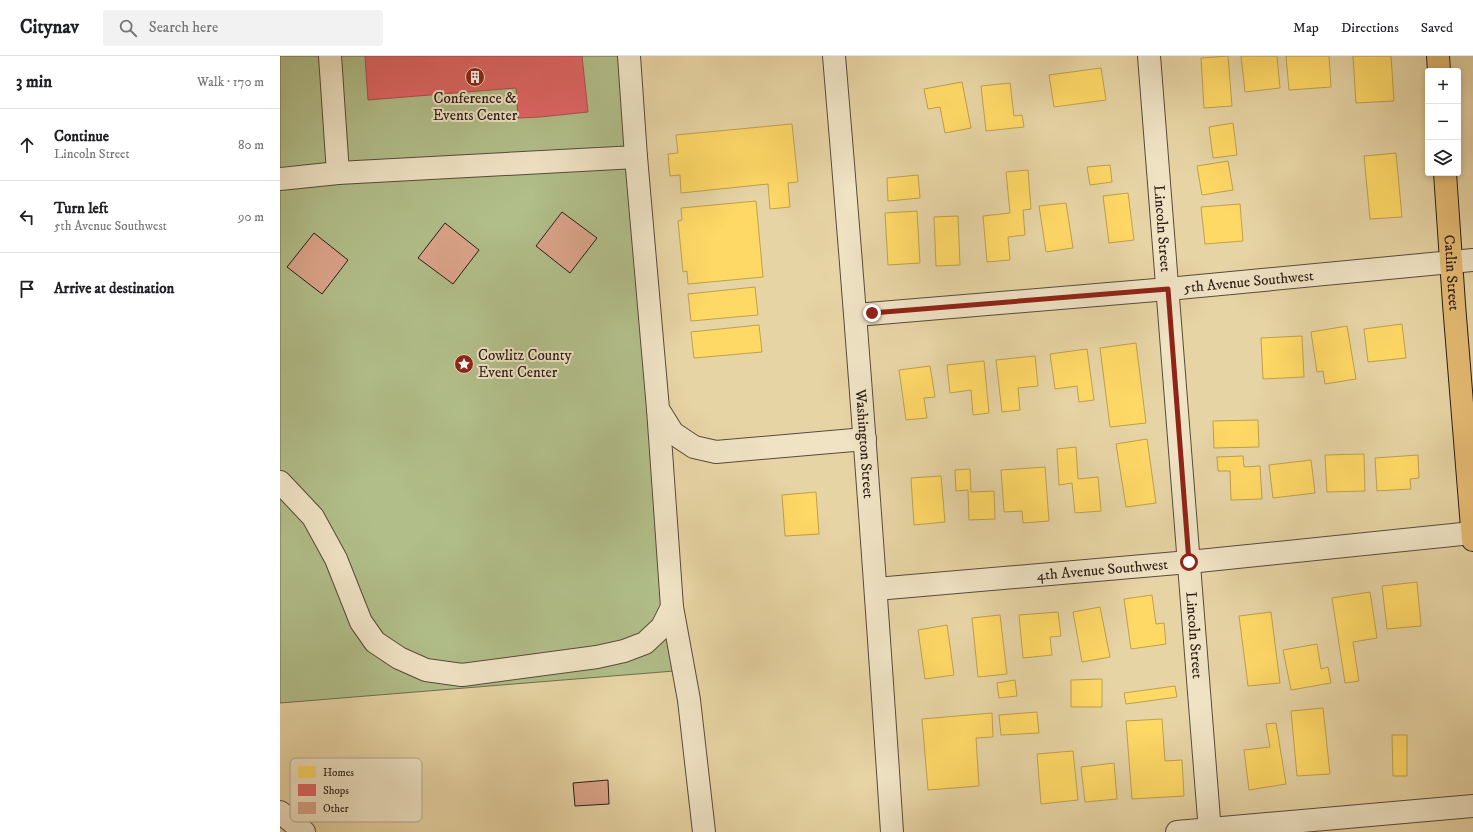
<!DOCTYPE html>
<html lang="en">
<head>
<meta charset="utf-8">
<style>
	body { margin:0; font-family:"IM FELL DW Pica",serif; background:#f2f2f2; color:#202124 }
	.controls { position:absolute; right:12px; top:12px; display:grid; overflow:hidden; border-radius:4px; box-shadow:0 2px 6px #0003 }
	.controls button { width:36px; height:36px; display:grid; place-items:center; padding:0; border:0; border-bottom:1px solid #e0e0e0; background:#fff; color:#202124; font:20px sans-serif }
	.stop { position:absolute; width:12px; height:12px; margin:-9px; border:3px solid #8f2418; border-radius:50%; background:#fff }
	.stop.end { background:#8f2418; border-color:#fff; box-shadow:0 1px 4px #0008 }
	.list { margin:0; padding:0; list-style:none }
	h2 { display:flex; justify-content:space-between; align-items:center; height:52px; margin:0; padding:0 16px; font-size:17px }
	h2 small { font-size:13px; font-weight:400; color:#757577 }
	.list li { display:grid; grid-template-columns:26px 1fr auto; gap:12px; align-items:center; box-sizing:border-box; height:72px; padding:0 16px; border-top:1px solid #e0e0e0 }
	.list b { display:block; font-size:15px; white-space:nowrap }
	.list p { margin:0; font-size:13px; white-space:nowrap; color:#757577 }
	.list em { font-size:13px; font-style:normal; color:#757577 }
	.icon { flex:none; width:22px; height:22px; fill:none; stroke:currentColor; stroke-width:2; stroke-linecap:round; stroke-linejoin:round }
	.map { position:relative; flex:none; width:1193px; height:776px; overflow:hidden }
	header { display:flex; align-items:center; gap:24px; box-sizing:border-box; height:56px; padding:0 20px; background:#fff; border-bottom:1px solid #e0e0e0 }
	header strong { font-size:19px }
	nav { display:flex; gap:22px; margin-inline-start:auto; font-size:14px }
	.search { width:280px; height:36px; background:#f2f2f2; display:flex; align-items:center; gap:10px; box-sizing:border-box; padding:0 14px; border-radius:4px; color:#757577; font-size:15px }
	main { display:flex }
	aside { flex:1; background:#fff }
	.map>svg:first-child { display:block }
	.green { fill:#b1be89; stroke:#6e6d50 }
	.homes { fill:#ffd966; stroke:#bfa04e }
	.shops { fill:#e06666; stroke:#a9504e }
	.building { fill:#dba48a; stroke:#2a1c16 }
	.lines { fill:none; stroke-linecap:round; stroke-linejoin:round }
	.minor-casing { stroke:#594a3a; stroke-width:24 }
	.major-casing { stroke:#2a1c16; stroke-width:24 }
	.minor { stroke:#efe3c4; stroke-width:22 }
	.major { stroke:#e4ba72; stroke-width:22 }
	.route { stroke:#8f2418; stroke-width:5 }
	.labels { text-anchor:middle; stroke-width:4; stroke-linejoin:round; paint-order:stroke }
	.poi-label { font-size:15px; fill:#2a1c16; stroke:#efe3c4 }
	.street-label { font-size:15px; fill:#2a1c16; stroke:#efe3c4 }
	.key { fill:#efe3c4; stroke:#b4a790; stroke-width:1 }
	.key-label { font-size:11px; fill:#2a1c16 }
</style>
</head>
<body>
<header>
<strong>Citynav</strong>
<div class="search"><svg class="icon" aria-label="search" viewBox="0 0 24 24"><circle cx="10" cy="10" r="6"/><path d="M15 15l6 6"/></svg>Search here</div>
<nav><a>Map</a><a>Directions</a><a>Saved</a></nav>
</header>
<main>
<aside>
<h2>3 min<small>Walk · 170 m</small></h2>
<ul class="list">
<li><svg class="icon" aria-label="ahead" viewBox="0 0 24 24"><path d="M12 20V5M6 11l6-6 6 6"/></svg><div><b>Continue</b><p>Lincoln Street</p></div><em>80 m</em></li>
<li><svg class="icon" aria-label="left" viewBox="0 0 24 24"><path d="M17 20v-9H6M10 6l-5 5 5 5"/></svg><div><b>Turn left</b><p>5th Avenue Southwest</p></div><em>90 m</em></li>
<li><svg class="icon" aria-label="arrive" viewBox="0 0 24 24"><path d="M6 21V4h12l-3 4 3 4H6"/></svg><div><b>Arrive at destination</b></div></li>
</ul>
</aside>
<div class="map">
<svg width="1193" height="776" viewBox="0 0 1193 776">
	<rect width="100%" height="100%" fill="#e7d4a4"/>
	<filter id="stains"><feTurbulence type="fractalNoise" baseFrequency=".005" numOctaves="4"/><feColorMatrix values="0 0 0 0 .2 0 0 0 0 .09 0 0 0 0 .02 0 0 0 .5 -.17"/></filter>
	<radialGradient id="worn" r=".72"><stop offset=".6" stop-color="#630" stop-opacity="0"/><stop offset="1" stop-color="#630" stop-opacity=".3"/></radialGradient>
	<!-- green -->
	<polygon class="green" points="0,0 344,0 394,615 0,647"/>
	<!-- homes -->
	<g class="homes">
		<polygon points="948,0 952,50 924,52 921,2"/>
		<polygon points="961,0 997,0 1000,32 965,36"/>
		<polygon points="1006,0 1049,0 1051,31 1009,34"/>
		<polygon points="1073,0 1111,0 1114,45 1076,47"/>
		<polygon points="821,12 826,44 774,51 769,19"/>
		<polygon points="682,26 691,72 665,77 660,51 648,53 644,33"/>
		<polygon points="730,27 734,60 742,59 744,71 706,75 701,30"/>
		<polygon points="953,67 957,99 933,102 929,71"/>
		<polygon points="512,68 518,126 508,127 510,151 490,153 488,128 401,137 400,119 390,120 388,98 398,97 396,79"/>
		<polygon points="1116,97 1122,161 1090,163 1084,100"/>
		<polygon points="948,105 953,134 922,139 917,110"/>
		<polygon points="830,109 832,126 810,129 807,111"/>
		<polygon points="748,114 751,153 743,154 745,179 728,181 730,204 707,206 703,160 730,157 726,116"/>
		<polygon points="638,119 640,142 608,145 607,122"/>
		<polygon points="848,137 854,184 829,187 823,140"/>
		<polygon points="476,145 483,221 408,228 407,215 403,216 398,165 402,164 401,152"/>
		<polygon points="786,147 793,192 766,196 759,150"/>
		<polygon points="960,148 963,185 925,188 921,151"/>
		<polygon points="637,155 640,207 608,209 605,157"/>
		<polygon points="678,160 680,209 656,210 654,161"/>
		<polygon points="475,231 478,259 411,265 408,238"/>
		<polygon points="1122,268 1126,302 1088,306 1084,273"/>
		<polygon points="479,269 482,296 414,302 411,276"/>
		<polygon points="1067,270 1076,323 1045,328 1043,315 1037,316 1031,276"/>
		<polygon points="1022,280 1024,321 983,323 981,282"/>
		<polygon points="856,287 866,367 830,371 820,292"/>
		<polygon points="807,293 814,344 799,346 797,330 775,333 770,298"/>
		<polygon points="755,300 758,330 738,332 740,354 722,356 716,304"/>
		<polygon points="704,305 709,357 693,359 691,334 670,337 667,309"/>
		<polygon points="650,310 655,341 644,342 647,362 626,364 619,314"/>
		<polygon points="978,364 979,391 934,392 933,365"/>
		<polygon points="867,383 876,447 846,451 836,388"/>
		<polygon points="796,391 798,423 818,421 821,455 795,457 792,427 779,429 777,393"/>
		<polygon points="1084,398 1085,435 1047,436 1045,399"/>
		<polygon points="1138,399 1139,422 1130,423 1131,433 1097,435 1095,402"/>
		<polygon points="963,400 964,411 980,410 982,443 951,444 950,415 938,415 937,401"/>
		<polygon points="1031,404 1035,437 993,442 989,409"/>
		<polygon points="765,411 769,465 743,467 742,455 724,456 721,414"/>
		<polygon points="690,413 691,436 714,435 715,463 689,464 688,434 676,435 675,414"/>
		<polygon points="661,420 665,466 634,469 631,422"/>
		<polygon points="536,436 539,478 505,480 502,439"/>
		<polygon points="1137,526 1141,570 1107,573 1102,530"/>
		<polygon points="1090,536 1097,582 1073,586 1079,625 1065,627 1052,542"/>
		<polygon points="872,539 876,568 884,567 886,588 851,593 844,543"/>
		<polygon points="820,551 830,601 802,606 793,556"/>
		<polygon points="778,556 781,580 770,581 772,599 743,602 739,559"/>
		<polygon points="991,556 1000,627 968,630 959,560"/>
		<polygon points="720,559 727,618 698,621 692,562"/>
		<polygon points="667,569 674,619 645,623 638,574"/>
		<polygon points="1037,588 1041,613 1048,611 1051,627 1011,634 1003,594"/>
		<polygon points="822,623 822,651 791,651 791,624"/>
		<polygon points="735,624 737,640 719,642 717,627"/>
		<polygon points="895,630 897,641 846,648 844,637"/>
		<polygon points="1043,652 1050,718 1017,720 1011,655"/>
		<polygon points="757,656 759,677 721,679 719,659"/>
		<polygon points="712,657 713,681 696,682 699,730 648,734 642,663"/>
		<polygon points="882,663 885,705 902,704 904,740 852,743 846,665"/>
		<polygon points="996,667 1006,728 969,734 964,694 990,691 986,668"/>
		<polygon points="1112,679 1127,679 1127,720 1113,720"/>
		<polygon points="793,695 798,744 761,748 757,698"/>
		<polygon points="834,707 837,743 805,746 801,711"/>
	</g>
	<!-- shops -->
	<polygon class="shops" points="85,0 302,0 308,56 260,61 238,62 236,32 88,44"/>
	<!-- building -->
	<g class="building">
		<polygon points="282,156 317,182 290,217 256,190"/>
		<polygon points="165,167 199,194 173,228 138,202"/>
		<polygon points="34,177 68,204 42,238 7,211"/>
		<polygon points="328,724 329,748 295,750 293,727"/>
	</g>
	<g class="lines">
		<!-- minor casing -->
		<g class="minor-casing">
			<g id="minor">
				<polyline points="50,0 58,117 356,101 349,0"/>
				<path id="s1" d="M554,0C576,259 595,517 612,776"/>
				<path id="s2" d="M869,0L930,776"/>
				<polyline points="356,101 378,353 393,377 414,391 436,396 585,383"/>
				<polyline points="0,123 58,117"/>
				<path id="s3" d="M576,259L888,233L1193,204"/>
				<polyline points="0,426 33,461 56,503 81,566 95,586 119,602 146,614 182,619 317,601 344,595 365,587 382,571 392,551 378,353"/>
				<path id="s4" d="M596,533L909,506L1192,477"/>
				<polyline points="392,551 409,644 424,776"/>
				<polyline points="0,756 24,776"/>
				<polyline points="897,776 1193,750"/>
			</g>
		</g>
		<!-- major casing -->
		<g class="major-casing">
			<g id="major">
				<polyline points="1158,0 1159,15"/>
				<path id="s5" d="M1165,117L1174,248L1193,484"/>
			</g>
		</g>
		<!-- minor -->
		<use href="#minor" class="minor"/>
		<!-- major -->
		<use href="#major" class="major"/>
	</g>
	<g class="lines">
		<!-- route -->
		<polyline class="route" points="592,257 888,233 909,506"/>
	</g>
	<!-- icons -->
	<defs>
		<g id="building-disc" transform="scale(1)"><circle r="9.5" fill="#8f2418" stroke="#efe3c4"/><path d="M-4-6H4V6H1V3H-1V6H-4ZM-2.5-4.3h1.7v1.8h-1.7ZM.8-4.3h1.7v1.8H.8ZM-2.5-1h1.7V.8h-1.7ZM.8-1h1.7V.8H.8Z" fill="#fff"/></g>
		<g id="sight-disc" transform="scale(1)"><circle r="9.5" fill="#8f2418" stroke="#efe3c4"/><path d="M0-6L1.8-2.2L6-1.7L2.9 1.2L3.7 5.4L0 3.3L-3.7 5.4L-2.9 1.2L-6-1.7L-1.8-2.2Z" fill="#fff"/></g>
	</defs>
	<g fill-rule="evenodd">
		<use href="#building-disc" x="195" y="21"/>
		<use href="#sight-disc" x="184" y="308"/>
	</g>
	<g class="labels">
		<!-- poi labels -->
		<g class="poi-label">
			<text x="195" y="47">Conference &amp;<tspan x="195" dy="17">Events Center</tspan></text>
			<text x="198" y="304" text-anchor="start">Cowlitz County<tspan x="198" dy="17">Event Center</tspan></text>
		</g>
		<!-- street labels -->
		<g class="street-label">
			<text dy="5" stroke="none"><textPath href="#s2" startOffset="173">Lincoln Street</textPath></text>
			<text dy="5" stroke="none"><textPath href="#s5" startOffset="100">Catlin Street</textPath></text>
			<text dy="5" stroke="none"><textPath href="#s3" startOffset="394">5th Avenue Southwest</textPath></text>
			<text dy="5" stroke="none"><textPath href="#s1" startOffset="389">Washington Street</textPath></text>
			<text dy="5" stroke="none"><textPath href="#s4" startOffset="227">4th Avenue Southwest</textPath></text>
			<text dy="5" stroke="none"><textPath href="#s2" startOffset="581">Lincoln Street</textPath></text>
		</g>
	</g>
	<!-- legend -->
	<rect x="10" y="702" width="132" height="64" rx="6" class="key"/>
	<rect x="18" y="710" width="18" height="12" fill="#ffd966"/>
	<rect x="18" y="728" width="18" height="12" fill="#e06666"/>
	<rect x="18" y="746" width="18" height="12" fill="#dba48a"/>
	<g class="key-label">
		<text x="43" y="720">Homes</text>
		<text x="43" y="738">Shops</text>
		<text x="43" y="756">Other</text>
	</g>
	<rect width="100%" height="100%" filter="url(#stains)"/>
	<rect width="100%" height="100%" fill="url(#worn)"/>
</svg>
<div class="controls">
<button>+</button>
<button>−</button>
<button><svg class="icon" aria-label="layers" viewBox="0 0 24 24"><path d="M12 4l9 5-9 5-9-5zM3 14l9 5 9-5"/></svg></button>
</div>
<div class="stop" style="left:909px;top:506px"></div>
<div class="stop end" style="left:592px;top:257px"></div>
</div>
</main>
</body>
</html>
